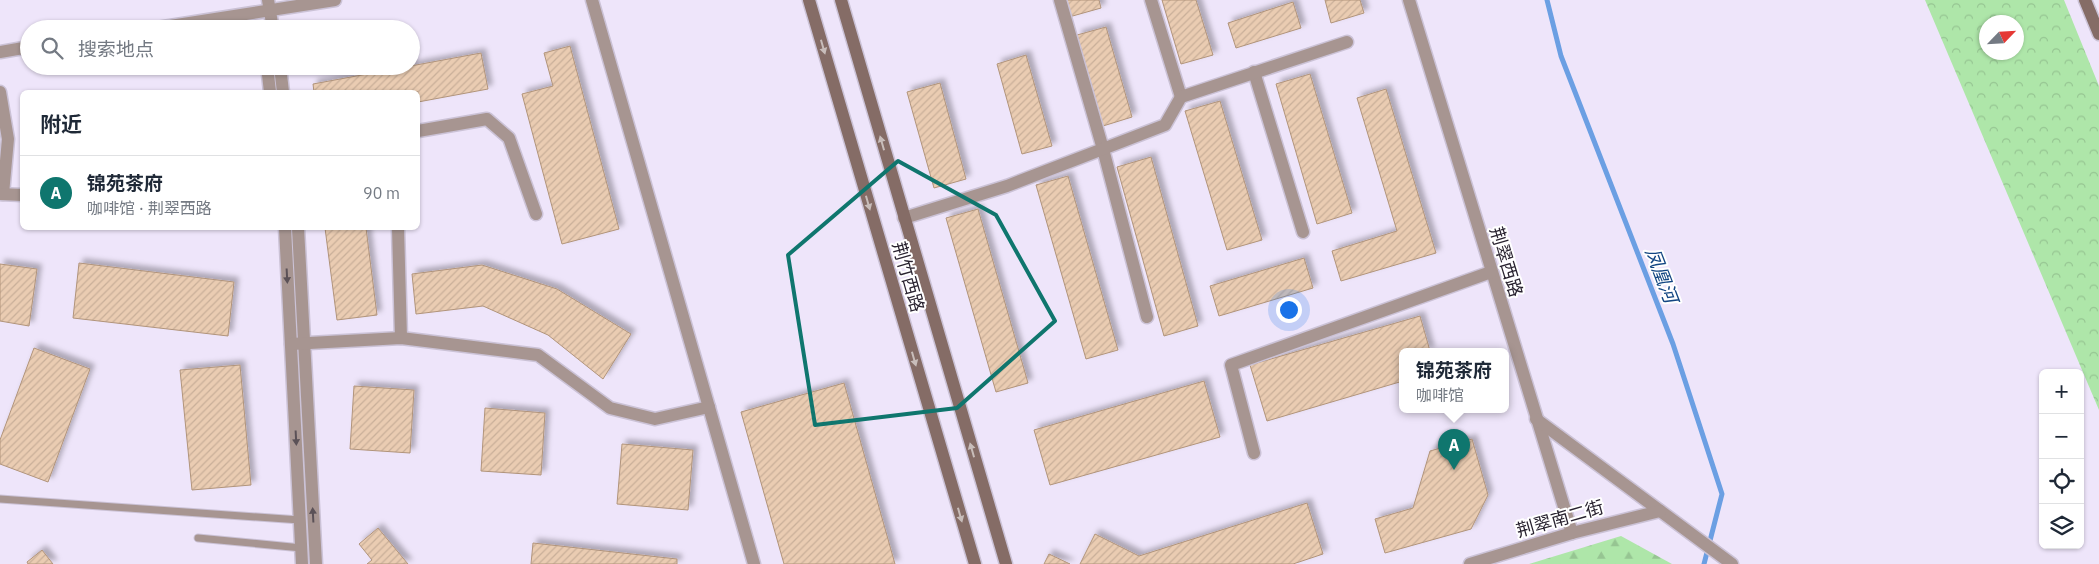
<!DOCTYPE html>
<html lang="zh">
<head>
<meta charset="utf-8">
<style>
	body { margin:0; font-family:"IBM Plex Sans","Noto Sans SC",sans-serif; background:#f2f2f3; color:#1f2937 }
	.controls { position:absolute; right:15px; bottom:15px; display:grid; overflow:hidden; border-radius:8px; box-shadow:0 1px 4px #0004 }
	.controls button { width:45px; height:45px; display:grid; place-items:center; padding:0; border:0; border-bottom:1px solid #e0e1e3; background:#fff; color:#1f2937; font:25px sans-serif }
	.compass { position:absolute; left:1979px; top:15px; width:45px; height:45px; border-radius:50%; background:#fff; box-shadow:0 1px 4px #0004; rotate:65deg }
	.you { position:absolute; left:1288px; top:309px; width:18px; height:18px; margin:-12px; border:4px solid #fff; border-radius:50%; background:#1a73e8; box-shadow:0 0 0 8px #1a73e833 }
	.badge { display:grid; place-items:center; width:32px; height:32px; border-radius:50%; background:#0f766e; color:#fff; font-size:16px; font-weight:700 }
	.pin { position:absolute; translate:-50% -41px; filter:drop-shadow(0 1px 2px #0008) }
	.pin::after { content:''; position:absolute; top:26px; width:18px; height:15px; background:inherit; clip-path:polygon(0 0,100% 0,50% 100%) }
	.popup { position:absolute; left:1399px; top:348px; width:110px; height:65px; box-sizing:border-box; display:grid; place-content:center; border-radius:8px; background:#fff; filter:drop-shadow(0 1px 4px #0005); font-size:16px; white-space:nowrap; color:#747a83 }
	.popup b { font-size:19px; color:#1f2937 }
	.popup::after { content:''; position:absolute; left:50%; top:100%; margin-left:-10px; border:10px solid transparent; border-top-color:#fff }
	.list { margin:0; padding:0; list-style:none }
	h2 { display:flex; justify-content:space-between; align-items:center; height:65px; margin:0; padding:0 20px; font-size:21px }
	h2 small { font-size:16px; font-weight:400; color:#747a83 }
	.list li { display:grid; grid-template-columns:32px 1fr auto; gap:15px; align-items:center; box-sizing:border-box; height:75px; padding:0 20px; border-top:1px solid #e0e1e3 }
	.list b { display:block; font-size:19px; white-space:nowrap }
	.list p { margin:0; font-size:16px; white-space:nowrap; color:#747a83 }
	.list em { font-size:16px; font-style:normal; color:#747a83 }
	.icon { flex:none; width:28px; height:28px; fill:none; stroke:currentColor; stroke-width:2; stroke-linecap:round; stroke-linejoin:round }
	.map { position:relative; flex:none; width:2099px; height:564px; overflow:hidden }
	.search { position:absolute; background:#fff; box-shadow:0 1px 4px #0004; left:20px; top:20px; width:400px; height:55px; display:flex; align-items:center; gap:12px; box-sizing:border-box; padding:0 18px; border-radius:28px; color:#747a83; font-size:19px }
	.panel { position:absolute; background:#fff; box-shadow:0 1px 4px #0004; left:20px; top:90px; width:400px; height:140px; border-radius:8px }
	.map>svg:first-child { display:block }
	.forest { fill:url(#forest-firs) }
	.park { fill:url(#park-crowns); fill-rule:evenodd }
	.lines { fill:none; stroke-linecap:round; stroke-linejoin:round }
	.stream { stroke:#6b9fe3; stroke-width:5 }
	.building { fill:url(#building-hatch); stroke:#b1947b; filter:url(#shadow) }
	.lane-casing { stroke:#cbc2d6; stroke-width:9 }
	.street-casing { stroke:#cbc2d6; stroke-width:15 }
	.secondary-casing { stroke:#cbc2d6; stroke-width:15 }
	.lane { stroke:#a79591; stroke-width:7 }
	.street { stroke:#a79591; stroke-width:12 }
	.secondary { stroke:#856c66; stroke-width:12 }
	.oneway { fill:#c8bdba }
	.oneway2 { fill:#5b5157 }
	.marked { fill:none; stroke:#0f766e; stroke-width:4; stroke-linejoin:round }
	.labels { text-anchor:middle; stroke-width:4; stroke-linejoin:round; paint-order:stroke }
	.street-label { font-size:18px; fill:#292330; stroke:#fff }
	.water-label { font-size:19px; font-style:italic; fill:#124582; stroke:#fff }
</style>
</head>
<body>
<div class="map">
<svg width="2099" height="564" viewBox="0 0 2099 564">
	<defs>
		<pattern id="forest-firs" width="22" height="20" patternUnits="userSpaceOnUse" patternTransform="scale(1.25)"><rect width="22" height="20" fill="#aee6a9"/><path d="M5 1l3.5 6h-7zM16 11l3.5 6h-7z" fill="#96c592"/></pattern>
		<pattern id="park-crowns" width="20" height="18" patternUnits="userSpaceOnUse" patternTransform="scale(1.25)"><rect width="20" height="18" fill="#aee6a9"/><path d="M2 6a3 3 0 1 1 6 0M12 15a3 3 0 1 1 6 0" fill="none" stroke="#96c592"/></pattern>
		<pattern id="building-hatch" width="6" height="6" patternUnits="userSpaceOnUse" patternTransform="scale(1.25)"><rect width="6" height="6" fill="#eaccb2"/><path d="M-1 1l2-2M0 6l6-6M5 7l2-2" fill="none" stroke="#c9af99"/></pattern>
		<filter id="shadow"><feDropShadow dx="4.5" dy="-4.5" stdDeviation="2.5" flood-color="#0004"/></filter>
	</defs>
	<rect width="100%" height="100%" fill="#eee5fa"/>
	<!-- forest -->
	<polygon class="forest" points="1621,536 1672,564 1529,564"/>
	<!-- park -->
	<path class="park" d="M1925,0H2064L2099,86V410ZM1986,22H2016V52H1986Z"/>
	<g class="lines">
		<!-- stream -->
		<polyline class="stream" points="1547,0 1561,56 1673,344 1722,494 1704,564"/>
	</g>
	<!-- building -->
	<g class="building">
		<polygon points="1065,0 1099,0 1101,8 1069,17"/>
		<polygon points="1162,0 1196,0 1213,55 1181,64"/>
		<polygon points="1325,0 1360,0 1364,13 1331,23"/>
		<polygon points="1293,2 1301,28 1236,48 1228,23"/>
		<polygon points="1106,27 1132,117 1103,126 1077,35"/>
		<polygon points="570,46 619,229 562,244 522,94 553,86 544,53"/>
		<polygon points="481,53 488,89 418,102 418,92 314,92 313,84"/>
		<polygon points="1026,55 1052,146 1022,154 997,64"/>
		<polygon points="1310,74 1352,213 1317,224 1276,84"/>
		<polygon points="940,83 966,179 934,188 907,92"/>
		<polygon points="1386,89 1436,253 1341,281 1332,251 1397,231 1357,98"/>
		<polygon points="1220,101 1262,240 1227,250 1185,111"/>
		<polygon points="1151,157 1198,326 1164,336 1117,167"/>
		<polygon points="1068,176 1118,350 1086,359 1036,185"/>
		<polygon points="978,209 1028,383 996,392 946,218"/>
		<polygon points="325,228 366,228 377,315 337,320"/>
		<polygon points="1304,258 1313,288 1219,316 1210,286"/>
		<polygon points="79,263 234,282 228,336 73,318"/>
		<polygon points="0,264 37,269 29,326 0,321"/>
		<polygon points="482,265 557,289 631,334 603,379 548,335 483,306 416,314 412,274"/>
		<polygon points="1420,316 1430,351 1403,351 1403,381 1267,421 1250,365"/>
		<polygon points="34,348 90,369 48,482 0,464 0,440"/>
		<polygon points="240,365 251,485 192,490 180,370"/>
		<polygon points="1204,381 1220,437 1050,485 1034,430"/>
		<polygon points="844,383 895,564 784,564 741,412"/>
		<polygon points="354,386 414,390 410,453 350,449"/>
		<polygon points="485,408 545,413 541,475 481,471"/>
		<polygon points="1472,439 1488,495 1471,529 1385,553 1375,519 1413,508 1430,451"/>
		<polygon points="622,444 693,450 688,510 617,504"/>
		<polygon points="1307,503 1323,554 1293,564 1080,564 1095,534 1139,556"/>
		<polygon points="378,528 408,564 367,564 372,560 359,544"/>
		<polygon points="533,543 677,559 677,564 531,564"/>
		<polygon points="42,550 53,564 28,564 27,562"/>
		<polygon points="1049,554 1070,564 1044,564"/>
	</g>
	<g class="lines">
		<!-- lane casing -->
		<g class="lane-casing">
			<g id="lane">
				<polyline points="0,499 300,520"/>
				<polyline points="198,538 302,548"/>
			</g>
		</g>
		<!-- street casing -->
		<g class="street-casing">
			<g id="street">
				<polyline points="268,0 273,29"/>
				<polyline points="592,0 754,564"/>
				<polyline points="1060,0 1103,149 1147,317"/>
				<polyline points="1151,0 1181,97"/>
				<polyline points="1409,0 1572,533"/>
				<polyline points="151,29 335,0"/>
				<polyline points="0,52 29,47"/>
				<polyline points="267,66 270,92"/>
				<polyline points="280,66 283,92"/>
				<polyline points="1254,72 1303,232"/>
				<polyline points="0,92 8,139 3,194"/>
				<polyline points="418,131 487,119 509,138 536,214"/>
				<polyline points="0,194 22,195"/>
				<polyline points="904,218 1007,186 1165,125 1181,97 1347,42"/>
				<polyline points="285,228 302,564"/>
				<polyline points="298,228 316,564"/>
				<polyline points="398,228 401,338"/>
				<polyline points="291,344 401,338 538,355 610,408 655,419 709,407"/>
				<polyline points="1536,419 1732,564"/>
				<polyline points="1254,453 1231,365 1491,272"/>
				<polyline points="1470,564 1572,533 1660,511"/>
			</g>
		</g>
		<!-- secondary casing -->
		<g class="secondary-casing">
			<g id="secondary">
				<polyline points="809,0 975,564"/>
				<polyline points="841,0 1006,564"/>
				<polyline points="2085,0 2099,34"/>
			</g>
		</g>
		<!-- lane -->
		<use href="#lane" class="lane"/>
		<!-- street -->
		<use href="#street" class="street"/>
		<!-- secondary -->
		<use href="#secondary" class="secondary"/>
	</g>
	<!-- one-way arrows -->
	<defs><path id="oneway-solid" d="M-6-.8H1V-3.2L6.5 0L1 3.2V.8H-6Z" transform="scale(1.25)"/></defs>
	<g class="oneway">
		<use href="#oneway-solid" transform="translate(823 47) rotate(74)"/>
		<use href="#oneway-solid" transform="translate(882 143) rotate(-106)"/>
		<use href="#oneway-solid" transform="translate(868 203) rotate(74)"/>
		<use href="#oneway-solid" transform="translate(914 359) rotate(74)"/>
		<use href="#oneway-solid" transform="translate(972 450) rotate(-106)"/>
		<use href="#oneway-solid" transform="translate(960 515) rotate(74)"/>
	</g>
	<g class="oneway2">
		<use href="#oneway-solid" transform="translate(287 276) rotate(87)"/>
		<use href="#oneway-solid" transform="translate(296 438) rotate(87)"/>
		<use href="#oneway-solid" transform="translate(313 515) rotate(-93)"/>
	</g>
	<!-- marked area -->
	<path class="marked" d="M898,161L996,215L1055,321L957,408L815,425L788,255Z"/>
	<g class="labels">
		<!-- street labels -->
		<g class="street-label">
			<text transform="translate(1506 262) rotate(73)" y="6">荆翠西路</text>
			<text transform="translate(908 277) rotate(74)" y="6">荆竹西路</text>
			<text transform="translate(1560 519) rotate(-16)" y="6">荆翠南二街</text>
		</g>
		<!-- water labels -->
		<g class="water-label">
			<text transform="translate(1662 275) rotate(69)" y="7">凤凰河</text>
		</g>
	</g>
</svg>
<div class="controls">
<button>+</button>
<button>−</button>
<button><svg class="icon" aria-label="locate" viewBox="0 0 24 24"><circle cx="12" cy="12" r="6"/><path d="M12 2v4M12 18v4M2 12h4M18 12h4"/></svg></button>
<button><svg class="icon" aria-label="layers" viewBox="0 0 24 24"><path d="M12 4l9 5-9 5-9-5zM3 14l9 5 9-5"/></svg></button>
</div>
<svg class="compass" viewBox="-18 -18 36 36"><path d="M0-13l5 13h-10z" fill="#e53935"/><path d="M0 13l5-13h-10z" fill="#747a83"/></svg>
<div class="you"></div>
<div class="pin badge" style="left:1454px;top:470px">A</div>
<div class="popup"><b>锦苑茶府</b>咖啡馆</div>
<div class="search"><svg class="icon" aria-label="search" viewBox="0 0 24 24"><circle cx="10" cy="10" r="6"/><path d="M15 15l6 6"/></svg>搜索地点</div>
<section class="panel">
<h2>附近<small></small></h2>
<ul class="list">
<li><span class="badge">A</span><div><b>锦苑茶府</b><p>咖啡馆 · 荆翠西路</p></div><em>90 m</em></li>
</ul>
</section>
</div>
</body>
</html>
